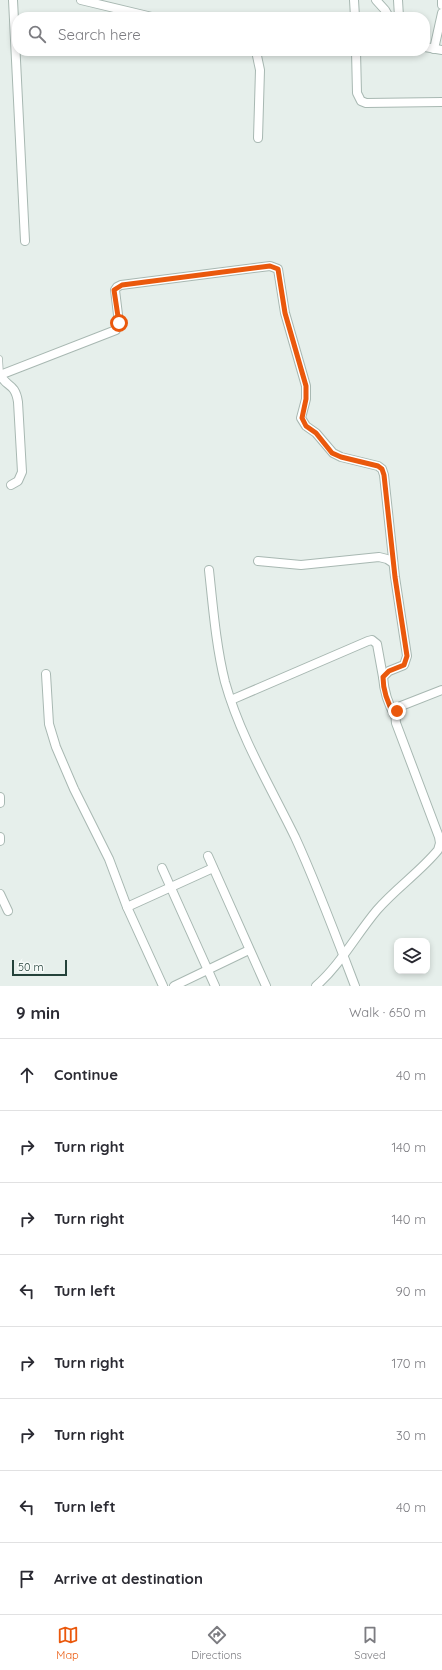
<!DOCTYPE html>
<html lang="en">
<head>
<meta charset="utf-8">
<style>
	body { margin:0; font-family:Quicksand,sans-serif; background:#f7f7f7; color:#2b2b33 }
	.controls { position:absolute; right:12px; bottom:12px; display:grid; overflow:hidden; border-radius:8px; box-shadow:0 2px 6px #0003 }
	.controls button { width:36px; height:36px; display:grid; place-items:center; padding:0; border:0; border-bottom:1px solid #e1e1e2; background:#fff; color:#2b2b33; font:20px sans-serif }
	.scale { position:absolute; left:12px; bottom:10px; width:55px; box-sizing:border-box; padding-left:4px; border:2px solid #24423a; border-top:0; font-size:11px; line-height:14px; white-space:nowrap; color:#24423a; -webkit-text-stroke:3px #f7fbf9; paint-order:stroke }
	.stop { position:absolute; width:12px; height:12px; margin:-9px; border:3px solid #ea580c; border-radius:50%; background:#fff }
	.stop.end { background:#ea580c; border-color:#fff; box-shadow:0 1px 4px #0008 }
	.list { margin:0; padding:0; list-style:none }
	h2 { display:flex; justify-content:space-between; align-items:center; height:52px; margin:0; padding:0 16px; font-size:17px }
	h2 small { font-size:13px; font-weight:400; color:#7c7c81 }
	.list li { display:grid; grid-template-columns:26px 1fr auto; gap:12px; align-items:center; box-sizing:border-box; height:72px; padding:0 16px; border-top:1px solid #e1e1e2 }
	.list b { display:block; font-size:15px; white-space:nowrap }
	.list em { font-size:13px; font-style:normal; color:#7c7c81 }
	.icon { flex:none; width:22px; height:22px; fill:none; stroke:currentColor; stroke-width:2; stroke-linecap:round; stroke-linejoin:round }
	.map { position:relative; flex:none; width:442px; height:986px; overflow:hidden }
	.search { position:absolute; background:#fff; box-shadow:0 2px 6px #0003; left:12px; right:12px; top:12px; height:44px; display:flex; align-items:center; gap:10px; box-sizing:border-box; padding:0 14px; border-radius:16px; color:#7c7c81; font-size:15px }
	.sheet { height:628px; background:#fff }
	nav { display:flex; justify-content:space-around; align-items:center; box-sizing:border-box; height:56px; border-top:1px solid #e1e1e2; background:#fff; font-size:11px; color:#7c7c81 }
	nav a { display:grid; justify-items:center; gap:2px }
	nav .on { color:#ea580c }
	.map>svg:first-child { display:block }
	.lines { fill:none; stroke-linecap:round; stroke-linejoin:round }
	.service-casing { stroke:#a8b8b2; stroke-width:5.5 }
	.minor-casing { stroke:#a8b8b2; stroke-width:10 }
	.service { stroke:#fff; stroke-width:4 }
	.minor { stroke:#fff; stroke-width:8 }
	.route { stroke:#ea580c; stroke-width:5 }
</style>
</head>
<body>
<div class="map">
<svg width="442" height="986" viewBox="0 0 442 986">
	<rect width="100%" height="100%" fill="#e6efeb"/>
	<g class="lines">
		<!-- service casing -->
		<g class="service-casing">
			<polyline id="service" points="0,358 1,374"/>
		</g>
		<!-- minor casing -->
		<g class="minor-casing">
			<g id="minor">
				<polyline points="13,0 25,241"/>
				<polyline points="81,0 152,17"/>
				<polyline points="354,0 355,17"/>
				<polyline points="376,0 385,10 389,17"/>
				<polyline points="398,0 399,17"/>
				<polyline points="442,0 442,5"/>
				<polyline points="425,47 442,50"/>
				<polyline points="434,49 442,13"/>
				<polyline points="256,51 260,70 258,138"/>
				<polyline points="356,51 357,93 361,101 366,103 442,102"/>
				<path d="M0,375L116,330L119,323L115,290L117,287L121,285L270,266L278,269L285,313L306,386V399L301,418L306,426L316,433L333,453L341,457L378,466L382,469L384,475L395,577L407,656L404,665L389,671L383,677C384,691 388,704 395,716"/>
				<path d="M1,375C5,387 15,382 18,402L22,472L18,481L11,485"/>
				<polyline points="258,561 301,565 379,557 387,559 393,563"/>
				<path d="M209,570C213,607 216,646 225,682C240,736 270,786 295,837C317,885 336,936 355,986"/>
				<polyline points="46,674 49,724 56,747 74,789 109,859 127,907 163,986"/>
				<polyline points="231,700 368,641 372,640 377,644 383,677"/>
				<polyline points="0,797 0,803"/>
				<polyline points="0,837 0,841"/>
				<polyline points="208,856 266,986"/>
				<polyline points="162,868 215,986"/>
				<polyline points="0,894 8,911"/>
				<polyline points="127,907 213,868"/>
				<polyline points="174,986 249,950"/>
				<path d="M316,986C341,964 356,935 377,910C396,888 420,872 438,850L440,843L439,837L396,723C395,715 396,712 401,706L442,690"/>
			</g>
		</g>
		<!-- service -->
		<use href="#service" class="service"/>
		<!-- minor -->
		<use href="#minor" class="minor"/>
	</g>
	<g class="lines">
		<!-- route -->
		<path class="route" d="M119,323L114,290L122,285L270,266L278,269L285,313L306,386V399L302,418L306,426L316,433L332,453L341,457L378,466L382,469L384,475L395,577L407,656L404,665L389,671L383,677C383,691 388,704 395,716L397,711"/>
	</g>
</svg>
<div class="controls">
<button><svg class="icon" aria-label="layers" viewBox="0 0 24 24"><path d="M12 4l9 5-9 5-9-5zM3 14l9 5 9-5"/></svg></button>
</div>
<div class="scale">50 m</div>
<div class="stop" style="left:119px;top:323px"></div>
<div class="stop end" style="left:397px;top:711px"></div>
<div class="search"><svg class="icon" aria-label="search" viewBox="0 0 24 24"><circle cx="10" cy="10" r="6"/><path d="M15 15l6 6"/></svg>Search here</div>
</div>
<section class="sheet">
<h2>9 min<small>Walk · 650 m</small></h2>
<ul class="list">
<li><svg class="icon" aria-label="ahead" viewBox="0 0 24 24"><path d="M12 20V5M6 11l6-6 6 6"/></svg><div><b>Continue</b></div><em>40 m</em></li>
<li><svg class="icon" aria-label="right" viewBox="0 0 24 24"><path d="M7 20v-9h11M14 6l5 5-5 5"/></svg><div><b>Turn right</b></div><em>140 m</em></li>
<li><svg class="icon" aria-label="right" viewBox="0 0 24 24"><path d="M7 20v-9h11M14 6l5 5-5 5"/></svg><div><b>Turn right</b></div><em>140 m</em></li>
<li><svg class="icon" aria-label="left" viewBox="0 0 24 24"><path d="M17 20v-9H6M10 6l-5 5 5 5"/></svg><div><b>Turn left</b></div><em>90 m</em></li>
<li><svg class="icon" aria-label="right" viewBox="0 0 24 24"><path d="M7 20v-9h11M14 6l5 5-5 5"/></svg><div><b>Turn right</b></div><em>170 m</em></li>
<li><svg class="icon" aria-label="right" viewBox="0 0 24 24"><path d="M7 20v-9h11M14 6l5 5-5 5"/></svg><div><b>Turn right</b></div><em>30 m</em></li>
<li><svg class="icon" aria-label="left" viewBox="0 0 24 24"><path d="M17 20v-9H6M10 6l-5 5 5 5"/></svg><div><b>Turn left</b></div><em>40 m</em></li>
<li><svg class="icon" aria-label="arrive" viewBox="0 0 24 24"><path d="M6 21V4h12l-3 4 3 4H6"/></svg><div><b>Arrive at destination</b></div></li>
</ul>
</section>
<nav>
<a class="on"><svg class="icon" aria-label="map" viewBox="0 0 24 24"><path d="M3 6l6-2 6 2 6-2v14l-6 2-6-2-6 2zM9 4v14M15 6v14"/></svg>Map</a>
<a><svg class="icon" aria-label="directions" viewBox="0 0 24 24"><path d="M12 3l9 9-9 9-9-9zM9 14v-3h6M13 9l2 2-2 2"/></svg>Directions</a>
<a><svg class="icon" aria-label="saved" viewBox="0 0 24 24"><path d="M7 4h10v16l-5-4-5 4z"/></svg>Saved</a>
</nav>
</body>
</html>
